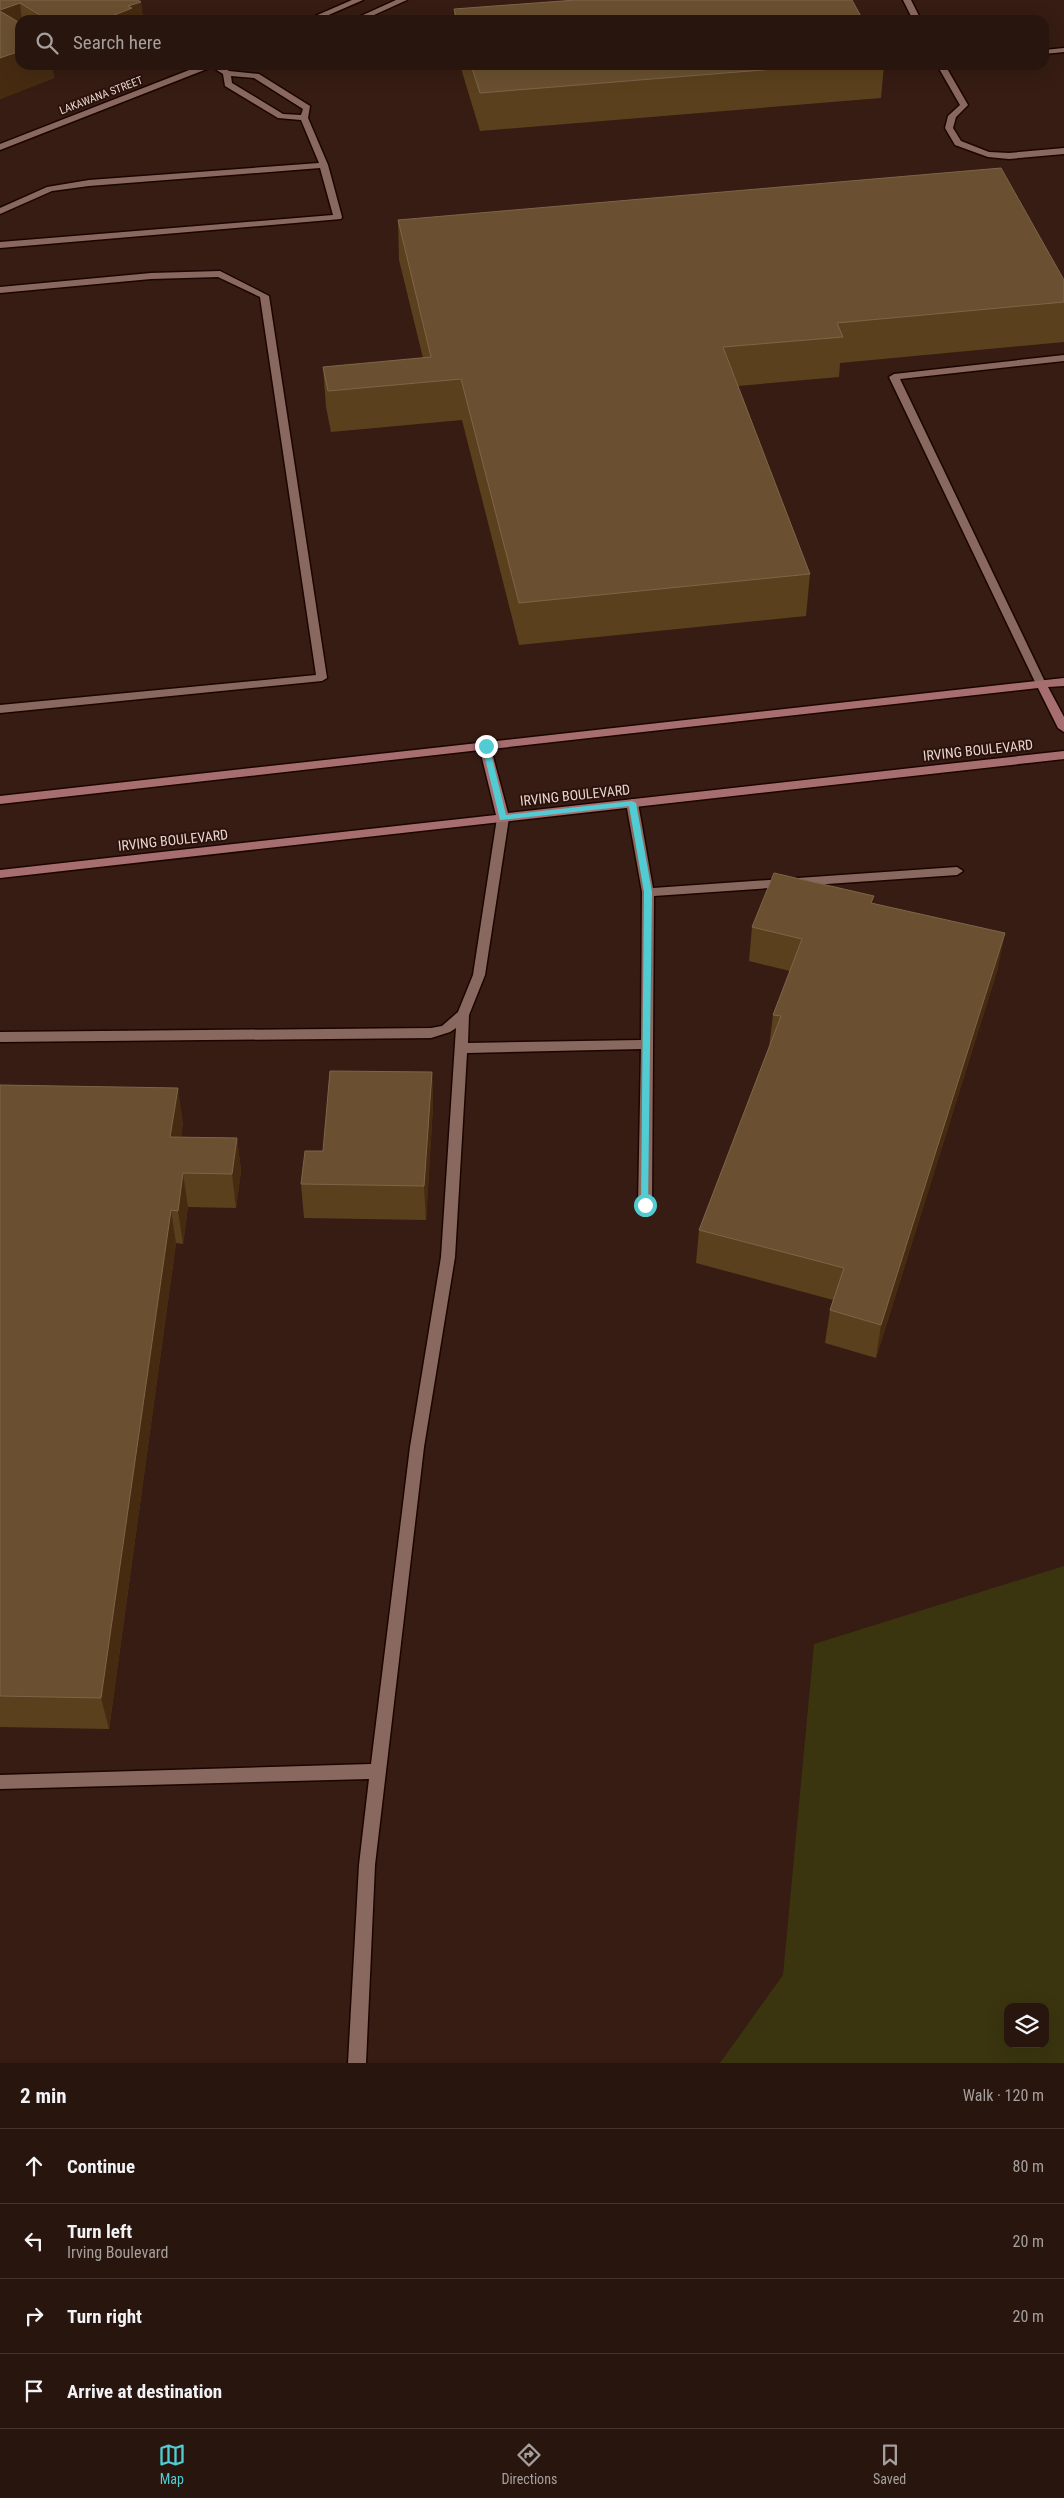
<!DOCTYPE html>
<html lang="en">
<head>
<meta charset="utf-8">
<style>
	body { margin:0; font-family:"Roboto Condensed",sans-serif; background:#34221c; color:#f1f3f6 }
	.controls { position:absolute; right:15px; bottom:15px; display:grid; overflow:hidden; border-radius:10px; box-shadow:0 5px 20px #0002 }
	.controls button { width:45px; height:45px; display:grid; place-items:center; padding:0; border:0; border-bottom:1px solid #44342e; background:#28150e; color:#f1f3f6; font:25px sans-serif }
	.stop { position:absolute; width:15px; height:15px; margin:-11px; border:4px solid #51ccd3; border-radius:50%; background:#fff }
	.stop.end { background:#51ccd3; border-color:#fff; box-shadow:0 1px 5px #0008 }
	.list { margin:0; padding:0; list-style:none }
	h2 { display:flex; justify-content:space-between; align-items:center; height:65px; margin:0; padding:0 20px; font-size:21px }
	h2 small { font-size:16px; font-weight:400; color:#a59f9e }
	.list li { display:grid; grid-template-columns:32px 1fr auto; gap:15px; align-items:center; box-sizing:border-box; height:75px; padding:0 20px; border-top:1px solid #44342e }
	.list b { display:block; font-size:19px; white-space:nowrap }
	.list p { margin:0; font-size:16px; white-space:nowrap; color:#a59f9e }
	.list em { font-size:16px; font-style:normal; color:#a59f9e }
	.icon { flex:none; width:28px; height:28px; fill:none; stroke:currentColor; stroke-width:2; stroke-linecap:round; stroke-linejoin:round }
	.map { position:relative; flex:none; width:1064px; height:2063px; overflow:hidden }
	.search { position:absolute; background:#28150e; box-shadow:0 5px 20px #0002; left:15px; right:15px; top:15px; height:55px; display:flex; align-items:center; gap:12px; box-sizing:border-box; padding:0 18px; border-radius:15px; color:#a59f9e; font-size:19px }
	.sheet { height:365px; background:#28150e }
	nav { display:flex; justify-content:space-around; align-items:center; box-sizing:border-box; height:70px; border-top:1px solid #44342e; background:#28150e; font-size:14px; color:#a59f9e }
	nav a { display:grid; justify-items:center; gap:2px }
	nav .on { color:#51ccd3 }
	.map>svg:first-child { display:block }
	.green { fill:#3a350f; fill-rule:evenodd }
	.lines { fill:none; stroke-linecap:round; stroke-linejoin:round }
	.lane-casing { stroke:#1c0501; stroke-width:3 }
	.secondary-casing { stroke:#1c0501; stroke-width:3 }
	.lane { fill:#89695f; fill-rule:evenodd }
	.secondary { fill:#a76e6f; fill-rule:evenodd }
	.wall { fill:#5b401d }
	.shaded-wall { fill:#462b11 }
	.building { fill:#6a5030; stroke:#7d6549 }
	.route { fill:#51ccd3 }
	.labels { text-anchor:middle; stroke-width:4; stroke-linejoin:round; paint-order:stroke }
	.far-street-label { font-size:11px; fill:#e7d4ce; stroke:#2b120a }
	.street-label { font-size:14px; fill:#e7d4ce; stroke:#2b120a }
</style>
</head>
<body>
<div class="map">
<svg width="1064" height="2063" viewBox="0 0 1064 2063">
	<rect width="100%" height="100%" fill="#361c13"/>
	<!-- green -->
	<path class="green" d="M1064,1566V2063H720L783,1975L814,1644ZM1008,2007H1045V2044H1008Z"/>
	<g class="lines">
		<!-- lane casing -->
		<g class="lane-casing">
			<g id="lane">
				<polygon points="352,0 363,0 317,20 306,20"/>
				<polygon points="396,0 407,0 363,20 352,20"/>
				<polygon points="903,0 911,0 921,20 913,20"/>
				<polygon points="1064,48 1064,52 1044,54 1044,50"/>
				<path d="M202,65H221L229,71L259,74L310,106L308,118L328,165L342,217L341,219L0,248V242L333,215L320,168L89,186L52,191L0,214V208L47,187L89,180L319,163L301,120L278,118L225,86L223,74L212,67L0,150V144ZM231,76L254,78L303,109L301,115L283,114L232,83Z"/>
				<polygon points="937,65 945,65 968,105 956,117 953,128 961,141 989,152 1009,153 1064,148 1064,154 1009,159 988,157 955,145 945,128 948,116 960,105"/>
				<polygon points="220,271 269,296 327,678 322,681 0,713 0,705 316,675 260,297 218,277 151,279 0,293 0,287 151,273"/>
				<polygon points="1064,355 1064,361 900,379 1046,684 1041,688 1036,684 889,377 894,374"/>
				<polygon points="632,799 638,803 653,888 957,867 963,871 957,875 654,896 652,1205 650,1209 640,1209 638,1205 641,1049 467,1053 455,1257 424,1447 375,1865 366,2063 348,2063 359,1865 369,1779 0,1789 0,1775 371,1764 410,1447 441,1257 456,1028 450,1032 431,1038 0,1042 0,1032 431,1028 442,1026 458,1012 473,975 497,818 503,814 509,818 485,975 469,1015 468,1043 641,1040 642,892 626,803"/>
			</g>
		</g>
		<!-- secondary casing -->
		<g class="secondary-casing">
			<polygon id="secondary" points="1064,678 1064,686 1048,687 1064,717 1064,732 1058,728 1038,688 491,749 508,813 1064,751 1064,759 0,878 0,870 496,815 480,750 0,804 0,796"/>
		</g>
		<!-- lane -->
		<use href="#lane" class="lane"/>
		<!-- secondary -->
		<use href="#secondary" class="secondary"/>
	</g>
	<!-- wall -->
	<g class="wall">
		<polygon points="0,0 141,2 143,20 20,20 20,65 52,65 54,78 0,99"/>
		<polygon points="454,9 863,20 454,20"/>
		<polygon points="65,65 88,65 74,70"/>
		<polygon points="460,65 884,65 881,98 480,131"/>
		<polygon points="398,220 1064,280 1064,342 840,363 839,377 738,386 810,574 806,616 519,645 462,420 331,432 326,407 323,367 423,358 399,260"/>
		<polygon points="873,903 998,968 876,1358 825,1343 830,1310 833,1300 696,1263 699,1230 769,1047 773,1015 790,971 749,961 752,927"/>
		<polygon points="432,1072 433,1106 426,1220 304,1218 301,1184 323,1151"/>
		<polygon points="0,1085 183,1122 181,1137 237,1138 241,1171 236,1208 188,1207 183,1244 176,1243 109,1729 0,1727"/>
	</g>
	<!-- shaded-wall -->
	<g class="shaded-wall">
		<polygon points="141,2 143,20 102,20 128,6"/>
		<polygon points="20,3 22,20 20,20 20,43 0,10"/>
		<polygon points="20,51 20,65 52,65 54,78 0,99 0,58"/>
		<polygon points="74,65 88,65 74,70"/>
		<polygon points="1005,933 998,968 876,1358 881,1325"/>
		<polygon points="432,1072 433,1106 426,1220 424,1186"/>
		<polygon points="178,1088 183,1122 176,1171 170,1137"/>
		<polygon points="237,1138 241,1171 236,1208 232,1174"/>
		<polygon points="183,1173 188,1207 183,1244 178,1211"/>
		<polygon points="171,1210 176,1243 109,1729 101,1698"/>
	</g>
	<!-- building -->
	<g class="building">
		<polygon points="0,0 138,0 141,2 128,6 132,8 102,20 48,20 20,3 0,10"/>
		<polygon points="576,0 852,0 863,20 457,20 454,9"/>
		<polygon points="0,11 20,23 20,51 0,58"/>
		<polygon points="471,65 824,65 480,93"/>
		<polygon points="1001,168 1064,280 1064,302 837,323 843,337 723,347 810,574 519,603 461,379 328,391 323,367 431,357 398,220"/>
		<polygon points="774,873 874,896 871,903 1005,933 881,1325 830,1310 844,1268 699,1230 781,1016 773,1015 802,939 752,927"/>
		<polygon points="330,1071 432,1072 424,1186 301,1184 305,1151 323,1151"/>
		<polygon points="0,1085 178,1088 170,1137 237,1138 232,1174 183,1173 178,1211 171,1210 101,1698 0,1696"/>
	</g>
	<!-- route -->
	<polygon class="route" points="486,744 489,746 506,815 632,801 636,803 652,892 648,1207 642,1207 641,1205 644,892 629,806 500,820 482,746"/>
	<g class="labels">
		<!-- far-street labels -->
		<g class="far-street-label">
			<text transform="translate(101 95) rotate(-21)" y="4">LAKAWANA STREET</text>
		</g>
		<!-- street labels -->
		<g class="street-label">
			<text transform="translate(978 750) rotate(-6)" y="5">IRVING BOULEVARD</text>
			<text transform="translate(575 795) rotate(-6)" y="5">IRVING BOULEVARD</text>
			<text transform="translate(173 840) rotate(-6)" y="5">IRVING BOULEVARD</text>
		</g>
	</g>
</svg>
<div class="controls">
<button><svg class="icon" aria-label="layers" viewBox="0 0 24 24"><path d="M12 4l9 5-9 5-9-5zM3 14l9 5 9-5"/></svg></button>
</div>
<div class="stop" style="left:645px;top:1205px"></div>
<div class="stop end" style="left:486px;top:746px"></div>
<div class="search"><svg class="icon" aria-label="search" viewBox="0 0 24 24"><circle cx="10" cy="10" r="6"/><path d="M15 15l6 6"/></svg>Search here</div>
</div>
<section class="sheet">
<h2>2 min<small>Walk · 120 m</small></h2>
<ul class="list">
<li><svg class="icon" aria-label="ahead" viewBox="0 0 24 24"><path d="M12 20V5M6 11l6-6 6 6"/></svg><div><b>Continue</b></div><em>80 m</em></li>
<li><svg class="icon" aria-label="left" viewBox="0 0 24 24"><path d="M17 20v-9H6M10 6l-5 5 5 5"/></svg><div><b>Turn left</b><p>Irving Boulevard</p></div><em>20 m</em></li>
<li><svg class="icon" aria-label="right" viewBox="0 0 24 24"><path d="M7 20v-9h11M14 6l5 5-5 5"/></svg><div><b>Turn right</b></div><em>20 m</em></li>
<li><svg class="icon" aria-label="arrive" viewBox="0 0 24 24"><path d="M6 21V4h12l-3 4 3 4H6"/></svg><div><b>Arrive at destination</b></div></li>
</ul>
</section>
<nav>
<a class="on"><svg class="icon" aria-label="map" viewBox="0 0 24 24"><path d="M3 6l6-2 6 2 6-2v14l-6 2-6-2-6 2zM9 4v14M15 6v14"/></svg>Map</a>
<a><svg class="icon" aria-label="directions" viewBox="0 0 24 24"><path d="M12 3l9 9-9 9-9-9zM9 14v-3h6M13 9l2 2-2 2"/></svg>Directions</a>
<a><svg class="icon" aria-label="saved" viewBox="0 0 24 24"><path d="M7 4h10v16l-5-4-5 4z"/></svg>Saved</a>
</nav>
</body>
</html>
